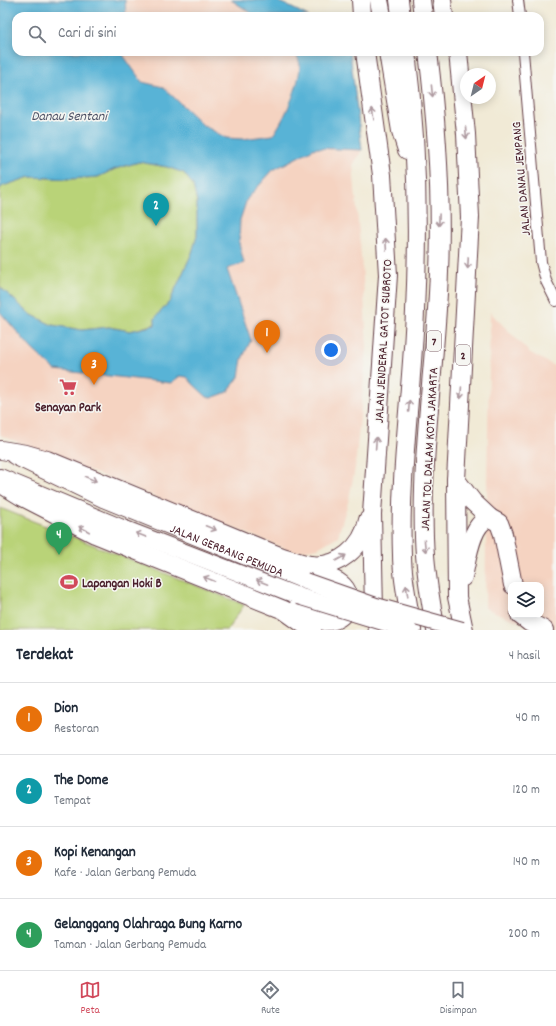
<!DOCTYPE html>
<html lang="id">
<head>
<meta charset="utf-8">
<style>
	body { margin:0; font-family:Dekko,sans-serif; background:#f2f2f3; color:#1f2937 }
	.controls { position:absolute; right:12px; bottom:12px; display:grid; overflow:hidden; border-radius:8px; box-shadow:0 2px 10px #0003 }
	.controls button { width:36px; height:36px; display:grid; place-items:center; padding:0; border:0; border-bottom:1px solid #e0e1e3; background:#fff; color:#1f2937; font:20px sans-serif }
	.compass { position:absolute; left:460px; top:68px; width:36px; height:36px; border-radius:50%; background:#fff; box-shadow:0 2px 10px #0003; rotate:35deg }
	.you { position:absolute; left:331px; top:350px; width:14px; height:14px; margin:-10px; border:3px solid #fff; border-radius:50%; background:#1a73e8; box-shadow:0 0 0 6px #1a73e833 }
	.badge { display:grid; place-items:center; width:26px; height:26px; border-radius:50%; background:#d1495b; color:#fff; font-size:13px; font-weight:700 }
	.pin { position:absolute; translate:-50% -33px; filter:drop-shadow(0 1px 2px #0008) }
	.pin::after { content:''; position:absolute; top:21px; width:14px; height:12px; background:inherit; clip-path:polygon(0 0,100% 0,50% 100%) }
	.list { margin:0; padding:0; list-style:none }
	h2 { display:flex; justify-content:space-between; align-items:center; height:52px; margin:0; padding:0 16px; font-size:17px }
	h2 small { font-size:13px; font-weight:400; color:#747a83 }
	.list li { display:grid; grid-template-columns:26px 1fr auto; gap:12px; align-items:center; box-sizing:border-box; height:72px; padding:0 16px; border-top:1px solid #e0e1e3 }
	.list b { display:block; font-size:15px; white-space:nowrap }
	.list p { margin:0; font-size:13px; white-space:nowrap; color:#747a83 }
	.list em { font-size:13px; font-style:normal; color:#747a83 }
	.icon { flex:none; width:22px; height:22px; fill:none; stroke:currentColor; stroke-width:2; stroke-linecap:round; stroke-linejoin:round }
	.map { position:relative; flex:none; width:556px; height:630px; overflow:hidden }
	.search { position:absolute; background:#fff; box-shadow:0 2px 10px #0003; left:12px; right:12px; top:12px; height:44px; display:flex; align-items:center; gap:10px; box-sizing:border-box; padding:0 14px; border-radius:12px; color:#747a83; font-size:15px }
	.sheet { height:340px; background:#fff }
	nav { display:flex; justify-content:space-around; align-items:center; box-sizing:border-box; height:56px; border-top:1px solid #e0e1e3; background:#fff; font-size:11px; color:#747a83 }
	nav a { display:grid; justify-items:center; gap:2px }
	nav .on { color:#d1495b }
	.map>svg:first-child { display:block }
	.built { fill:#f5d3c1; fill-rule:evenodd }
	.green { fill:#b9d378; stroke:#827952 }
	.water { fill:#58b3d6; stroke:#516980 }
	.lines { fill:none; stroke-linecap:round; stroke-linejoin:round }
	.street-casing { stroke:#633d45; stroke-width:12 }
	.primary-casing { stroke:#633d45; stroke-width:18 }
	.highway-casing { stroke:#633d45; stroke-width:20 }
	.street { stroke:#fff; stroke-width:10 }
	.primary { stroke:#fff; stroke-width:16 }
	.highway { stroke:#fff; stroke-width:18 }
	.primary-bridge-casing { stroke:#633d45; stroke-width:18; stroke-linecap:butt }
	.primary-bridge { stroke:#fff; stroke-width:16 }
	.oneway { stroke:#ae9aa0 }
	.labels { text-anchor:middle; stroke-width:3; stroke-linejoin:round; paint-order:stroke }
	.shield { fill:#f6f6f2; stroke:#7e6067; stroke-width:1 }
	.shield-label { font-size:12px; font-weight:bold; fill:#4a1f2b }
	.street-label { font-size:13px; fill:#4a1f2b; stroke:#f6f6f2 }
	.poi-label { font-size:13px; font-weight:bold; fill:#4a1f2b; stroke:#f6f6f2 }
	.water-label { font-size:14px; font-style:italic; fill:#4f5367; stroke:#f6f6f2 }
</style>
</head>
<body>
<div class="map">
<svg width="556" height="630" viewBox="0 0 556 630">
	<rect width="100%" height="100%" fill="#f6f6f2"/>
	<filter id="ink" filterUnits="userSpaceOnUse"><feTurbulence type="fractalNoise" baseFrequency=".025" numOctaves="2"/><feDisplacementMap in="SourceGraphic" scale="8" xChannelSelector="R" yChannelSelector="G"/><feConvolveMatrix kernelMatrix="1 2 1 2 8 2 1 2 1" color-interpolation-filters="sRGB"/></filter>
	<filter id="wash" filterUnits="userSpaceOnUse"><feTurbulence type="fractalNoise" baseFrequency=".012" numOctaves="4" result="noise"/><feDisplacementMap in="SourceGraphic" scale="16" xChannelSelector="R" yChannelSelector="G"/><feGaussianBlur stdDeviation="0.9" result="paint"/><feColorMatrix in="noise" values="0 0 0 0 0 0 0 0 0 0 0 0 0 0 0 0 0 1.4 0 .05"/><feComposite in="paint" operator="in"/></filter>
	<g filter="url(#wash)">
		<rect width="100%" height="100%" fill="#f1ead6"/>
		<!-- built -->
		<g class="built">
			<polygon points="125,0 231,0 256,16 126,16"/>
			<polygon points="121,52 295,52 300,65 296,84 283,120 273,135 243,139 226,138 203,125 163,87 142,82"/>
			<polygon points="315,148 362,150 353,165 363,278 367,347 355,468 349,499 338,536 318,548 294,552 0,435 0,312 55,370 81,372 156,382 180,376 188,377 193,384 207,397 239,377 242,359 251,340 227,269 244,262 239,243 240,220 247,199 273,170"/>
			<path d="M490,312L529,352L556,367V630H540L485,608ZM511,585H541V615H511Z"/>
		</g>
		<!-- green -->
		<g class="green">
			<polygon points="139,162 167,167 184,173 193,185 197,202 197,236 192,253 170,301 155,318 155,324 130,331 109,327 82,330 52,325 30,314 0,287 0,189 3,186 30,177 70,179 98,177 115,169"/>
			<polygon points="0,508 235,601 244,605 227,630 0,630"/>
		</g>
		<!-- water -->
		<g class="water">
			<path d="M0,0H125L126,16H16V52H121L142,82L163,87L203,125L226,138L243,139L273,135C285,118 299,87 300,66C300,62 297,56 295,52H350L362,150L315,148L273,170L247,199L240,220L239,243L244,263L227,269L251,340L242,359L239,377L228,392L211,398L207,397L193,384L187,377L180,376L171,383L55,370L32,349L0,312V287L30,314L52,325L82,330L109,327L130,331L155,325V318L170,301L192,253L197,236V202L193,185L184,173L167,167L139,162L115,169L98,177L70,179L30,177L3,186L0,189Z"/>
			<polygon points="231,0 276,0 308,16 256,16"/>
		</g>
	</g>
	<g filter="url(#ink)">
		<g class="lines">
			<!-- street casing -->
			<g class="street-casing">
				<g id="street">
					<polyline points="518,0 520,16"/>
					<polyline points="523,52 541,262 546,281 556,301"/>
				</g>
			</g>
			<!-- primary casing -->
			<g class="primary-casing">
				<g id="primary">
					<path id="s1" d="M14,456L103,499L305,581"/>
					<polyline points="0,477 120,527 298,596"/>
				</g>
			</g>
			<!-- highway casing -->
			<g class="highway-casing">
				<g id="highway">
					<polyline points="361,0 362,16"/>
					<polyline points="379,0 382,16"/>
					<polyline points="399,0 401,16"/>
					<polyline points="421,0 423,16"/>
					<polyline points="442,0 444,16"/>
					<polyline points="365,52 382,175 388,275 372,514 374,611 378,630"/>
					<polyline points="388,52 401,131 407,150"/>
					<path d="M406,52C417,138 419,225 415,311C412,392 399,474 402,555C402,580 409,606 412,630"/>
					<path d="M428,52C437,125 442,198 439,272C436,360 421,449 424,537C425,568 430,600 436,630"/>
					<polyline points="458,52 466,134 470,217 456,480 457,597 464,630"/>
					<path d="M1,450L26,454L47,460L277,555C287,558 299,563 310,565C338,569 363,547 368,520"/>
					<polyline points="456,480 473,502 490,518 499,523 503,534 513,585"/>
					<polyline points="0,483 21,496 95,534 284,610 312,630"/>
					<path d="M463,577C467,560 471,522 490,518"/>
					<path d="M295,610C305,614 319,622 330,621C348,619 355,595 341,584C331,576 316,573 304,568"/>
					<polyline points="520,615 529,622 544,630"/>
				</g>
			</g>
			<!-- street -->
			<use href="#street" class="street"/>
			<!-- primary -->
			<use href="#primary" class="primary"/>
			<!-- highway -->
			<use href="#highway" class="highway"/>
			<!-- primary-bridge casing -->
			<g class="primary-bridge-casing">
				<g id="primary-bridge">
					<polyline points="305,581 376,606 462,630"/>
					<polyline points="298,596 409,630"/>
				</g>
			</g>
			<!-- primary-bridge -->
			<use href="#primary-bridge" class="primary-bridge"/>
		</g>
		<!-- one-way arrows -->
		<defs><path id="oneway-shaft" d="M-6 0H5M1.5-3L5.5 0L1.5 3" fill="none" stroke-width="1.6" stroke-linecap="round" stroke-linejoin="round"/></defs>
		<g class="oneway">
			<use href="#oneway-shaft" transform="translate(432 91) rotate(84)"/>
			<use href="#oneway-shaft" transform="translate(373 114) rotate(-99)"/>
			<use href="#oneway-shaft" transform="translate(466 133) rotate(85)"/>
			<use href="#oneway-shaft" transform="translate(439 220) rotate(91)"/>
			<use href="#oneway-shaft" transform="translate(386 244) rotate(-94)"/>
			<use href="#oneway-shaft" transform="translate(468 263) rotate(93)"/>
			<use href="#oneway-shaft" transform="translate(461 393) rotate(94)"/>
			<use href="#oneway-shaft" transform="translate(409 406) rotate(-86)"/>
			<use href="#oneway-shaft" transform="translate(376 443) rotate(-86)"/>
			<use href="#oneway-shaft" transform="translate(91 479) rotate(22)"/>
			<use href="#oneway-shaft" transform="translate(211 528) rotate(22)"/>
			<use href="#oneway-shaft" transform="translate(84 529) rotate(-152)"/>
			<use href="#oneway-shaft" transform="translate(141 535) rotate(-159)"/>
			<use href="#oneway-shaft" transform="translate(425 546) rotate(84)"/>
			<use href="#oneway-shaft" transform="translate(341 558) rotate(-29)"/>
			<use href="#oneway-shaft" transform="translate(209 579) rotate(-158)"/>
			<use href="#oneway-shaft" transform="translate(262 582) rotate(-159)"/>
			<use href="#oneway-shaft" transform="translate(407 591) rotate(-98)"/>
		</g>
	</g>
	<!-- icons -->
	<defs>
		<g id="supermarket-bare" transform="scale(1.38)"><path d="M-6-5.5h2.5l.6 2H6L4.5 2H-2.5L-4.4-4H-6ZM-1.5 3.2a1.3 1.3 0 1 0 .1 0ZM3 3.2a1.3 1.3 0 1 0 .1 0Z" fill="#d1495b" stroke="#f6f6f2" stroke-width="2.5" paint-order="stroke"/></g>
		<g id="stadium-bare" transform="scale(1.38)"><path d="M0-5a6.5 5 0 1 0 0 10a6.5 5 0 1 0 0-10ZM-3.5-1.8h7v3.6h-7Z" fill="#d1495b" stroke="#f6f6f2" stroke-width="2.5" paint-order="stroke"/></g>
	</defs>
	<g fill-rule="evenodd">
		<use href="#supermarket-bare" x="68" y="387"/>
		<use href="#stadium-bare" x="69" y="582"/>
	</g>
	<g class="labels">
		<!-- shield labels -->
		<g class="shield">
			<rect x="427" y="331" width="14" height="20" rx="3"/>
			<rect x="456" y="345" width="14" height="20" rx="3"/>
		</g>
		<g class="shield-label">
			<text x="434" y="345">7</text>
			<text x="463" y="359">2</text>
		</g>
		<!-- street labels -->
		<g class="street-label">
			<text transform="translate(520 179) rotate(-95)" y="5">JALAN DANAU JEMPANG</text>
			<text transform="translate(382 341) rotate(-87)" y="5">JALAN JENDERAL GATOT SUBROTO</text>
			<text transform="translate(428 449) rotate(-87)" y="5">JALAN TOL DALAM KOTA JAKARTA</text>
			<text dy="5" stroke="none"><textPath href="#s1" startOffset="233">JALAN GERBANG PEMUDA</textPath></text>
		</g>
		<!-- poi labels -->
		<g class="poi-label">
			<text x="68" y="411">Senayan Park</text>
			<text x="82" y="587" text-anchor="start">Lapangan Hoki B</text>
		</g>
		<!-- water labels -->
		<g class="water-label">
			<text x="69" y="120">Danau Sentani</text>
		</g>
	</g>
</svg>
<div class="controls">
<button><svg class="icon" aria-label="layers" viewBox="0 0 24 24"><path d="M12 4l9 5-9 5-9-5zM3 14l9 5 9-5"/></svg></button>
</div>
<svg class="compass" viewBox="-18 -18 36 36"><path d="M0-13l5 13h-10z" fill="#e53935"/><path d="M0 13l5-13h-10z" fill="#747a83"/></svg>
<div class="you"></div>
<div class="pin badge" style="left:267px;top:353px;background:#e8710a">1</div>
<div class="pin badge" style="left:156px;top:226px;background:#0f9aa8">2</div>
<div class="pin badge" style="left:94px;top:385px;background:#e8710a">3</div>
<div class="pin badge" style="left:59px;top:555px;background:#2e9e5b">4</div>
<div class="search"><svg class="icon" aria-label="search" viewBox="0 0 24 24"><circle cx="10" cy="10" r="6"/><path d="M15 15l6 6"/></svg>Cari di sini</div>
</div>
<section class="sheet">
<h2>Terdekat<small>4 hasil</small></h2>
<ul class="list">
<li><span class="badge" style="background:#e8710a">1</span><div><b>Dion</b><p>Restoran</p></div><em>40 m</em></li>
<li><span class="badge" style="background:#0f9aa8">2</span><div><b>The Dome</b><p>Tempat</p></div><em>120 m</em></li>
<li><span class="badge" style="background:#e8710a">3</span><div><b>Kopi Kenangan</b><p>Kafe · Jalan Gerbang Pemuda</p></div><em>140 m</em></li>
<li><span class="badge" style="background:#2e9e5b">4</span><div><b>Gelanggang Olahraga Bung Karno</b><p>Taman · Jalan Gerbang Pemuda</p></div><em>200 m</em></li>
</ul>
</section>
<nav>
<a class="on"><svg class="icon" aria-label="map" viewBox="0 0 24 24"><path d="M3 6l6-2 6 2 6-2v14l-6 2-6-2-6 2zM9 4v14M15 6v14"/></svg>Peta</a>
<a><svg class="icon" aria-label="directions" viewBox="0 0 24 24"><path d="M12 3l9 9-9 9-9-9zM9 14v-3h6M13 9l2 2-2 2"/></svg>Rute</a>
<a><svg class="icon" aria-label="saved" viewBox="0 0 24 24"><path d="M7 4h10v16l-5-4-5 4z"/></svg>Disimpan</a>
</nav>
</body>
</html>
